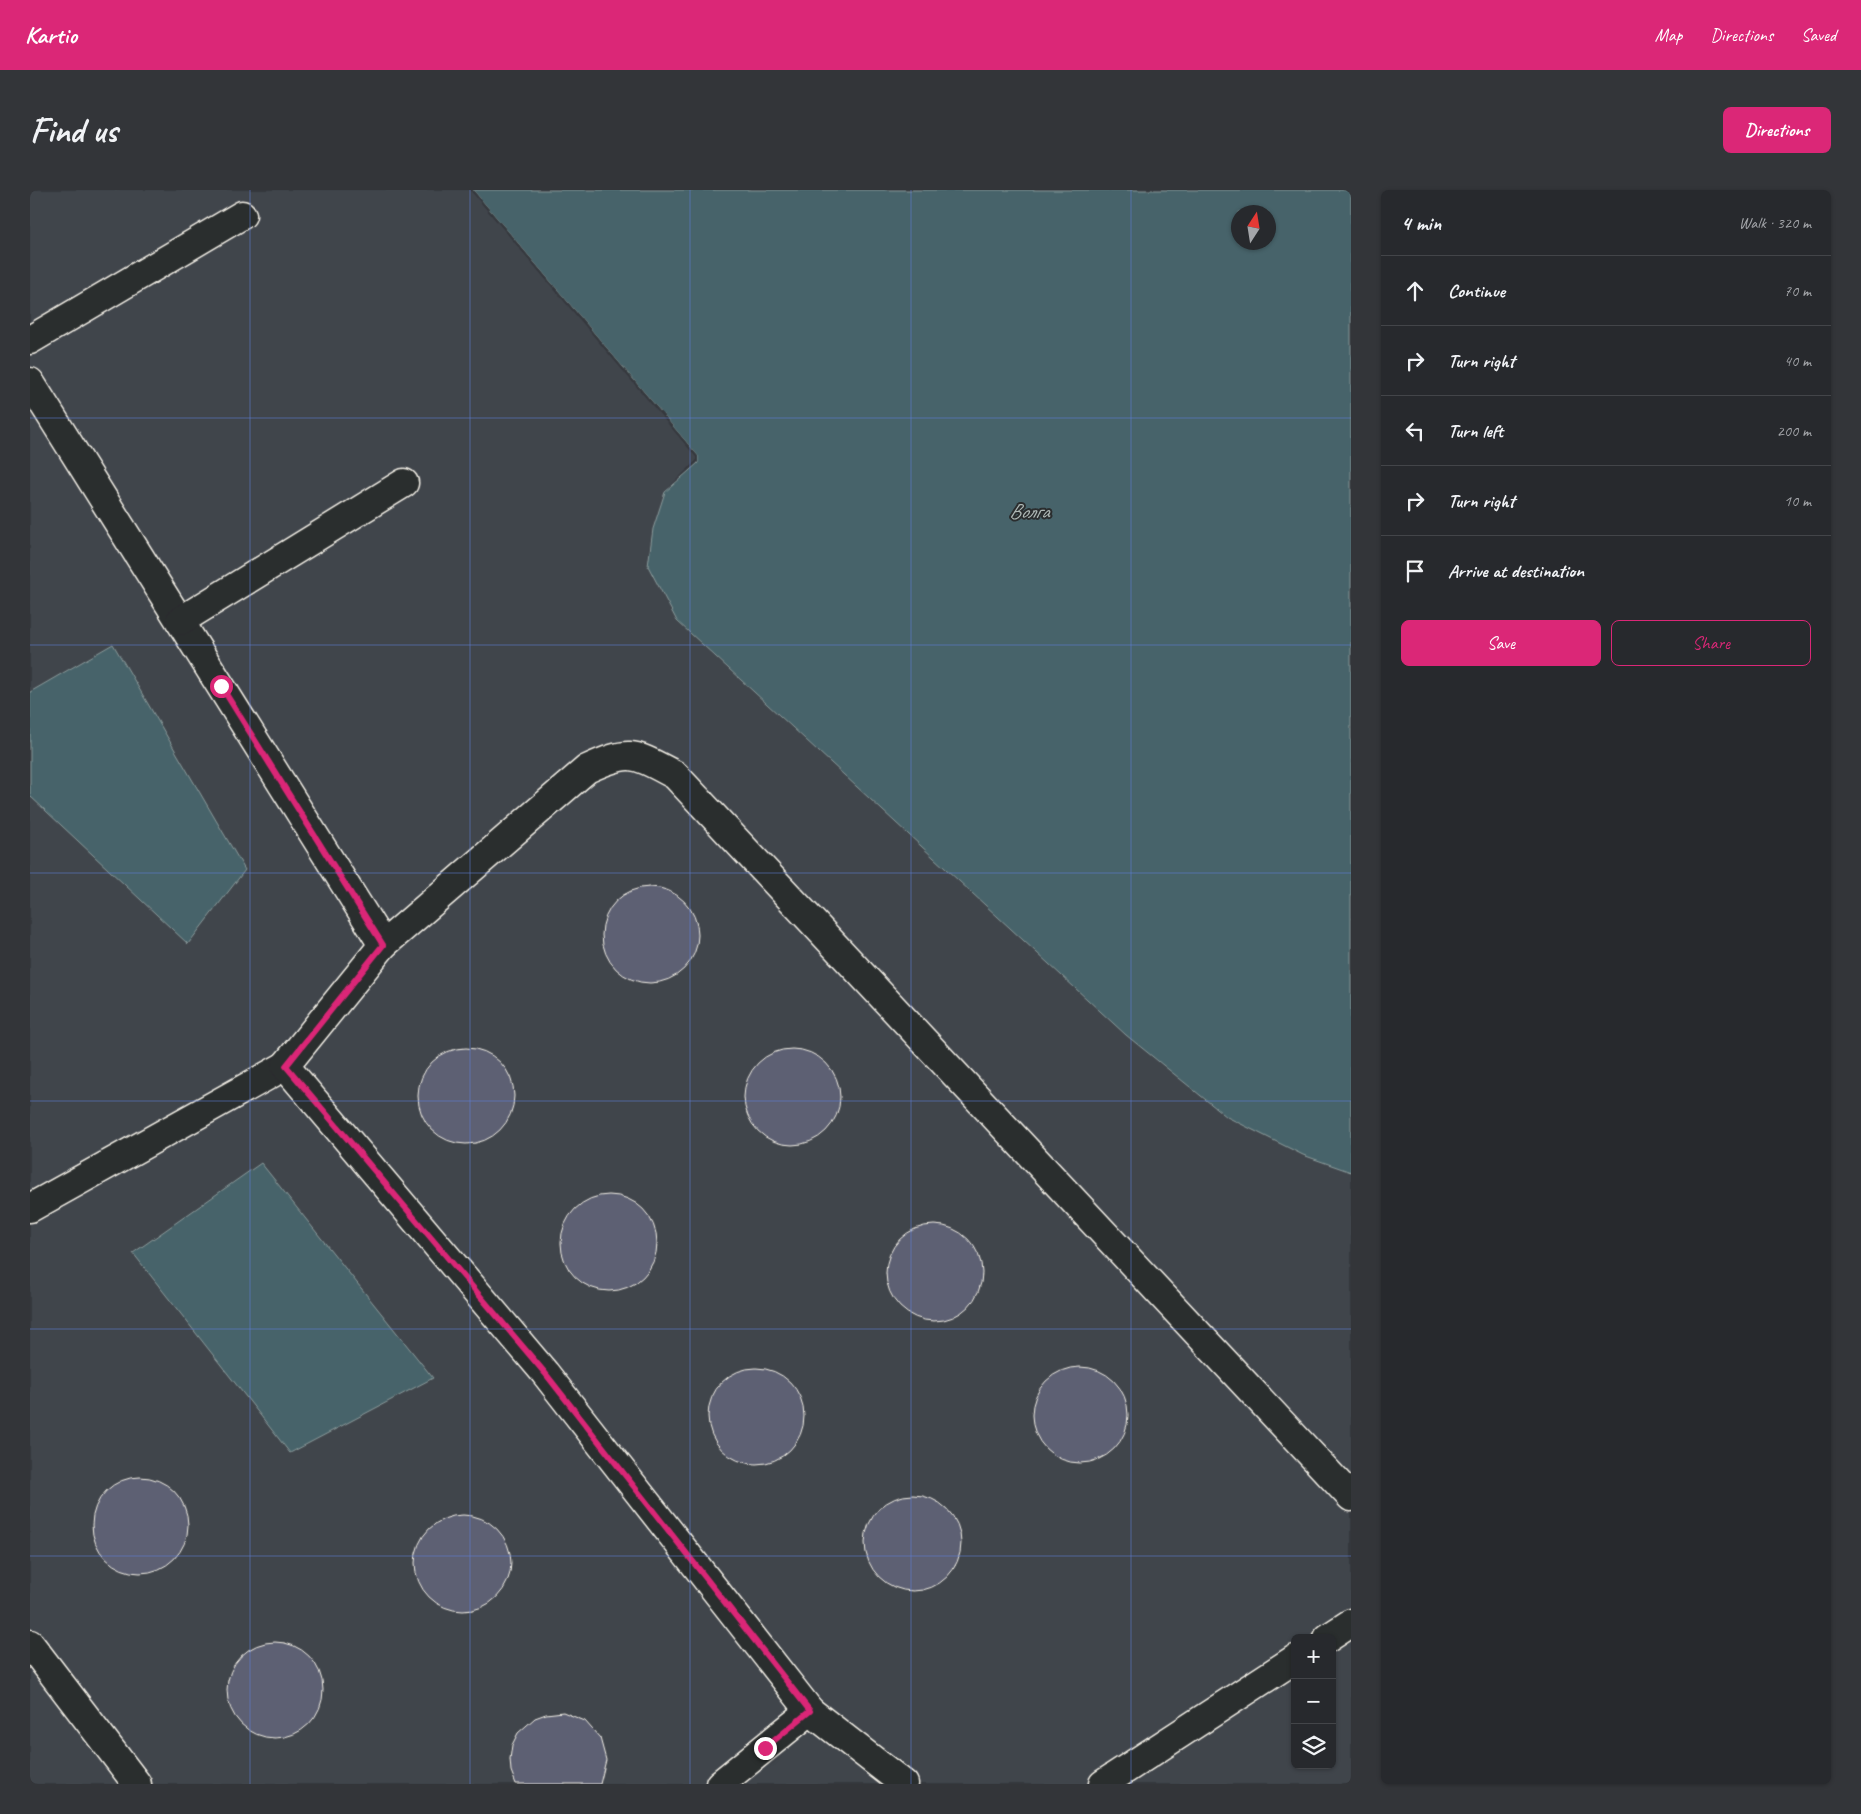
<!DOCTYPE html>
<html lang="en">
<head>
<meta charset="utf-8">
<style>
	body { margin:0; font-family:Caveat,sans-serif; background:#333539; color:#f1f3f6 }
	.controls { position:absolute; right:15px; bottom:15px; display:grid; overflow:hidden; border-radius:8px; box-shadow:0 1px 4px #0004 }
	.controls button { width:45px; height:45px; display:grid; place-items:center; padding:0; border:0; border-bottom:1px solid #434549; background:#27292d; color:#f1f3f6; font:25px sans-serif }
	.compass { position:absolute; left:1201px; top:15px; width:45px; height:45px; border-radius:50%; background:#27292d; box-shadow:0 1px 4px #0004; rotate:12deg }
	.stop { position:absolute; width:15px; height:15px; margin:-11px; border:4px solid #db2777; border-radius:50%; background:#fff }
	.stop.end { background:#db2777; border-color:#fff; box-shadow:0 1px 5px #0008 }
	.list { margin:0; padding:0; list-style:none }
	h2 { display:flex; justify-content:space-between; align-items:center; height:65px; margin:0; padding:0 20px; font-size:21px }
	h2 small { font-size:16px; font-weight:400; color:#a4a6aa }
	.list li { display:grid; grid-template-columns:32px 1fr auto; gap:15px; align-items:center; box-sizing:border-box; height:70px; padding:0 20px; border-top:1px solid #434549 }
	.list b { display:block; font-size:19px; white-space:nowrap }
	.list em { font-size:16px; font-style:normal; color:#a4a6aa }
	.actions { display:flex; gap:10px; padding:15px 20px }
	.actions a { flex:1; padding:11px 0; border:1px solid #db2777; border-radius:8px; text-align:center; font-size:18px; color:#db2777 }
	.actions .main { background:#db2777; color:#fff }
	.icon { flex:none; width:28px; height:28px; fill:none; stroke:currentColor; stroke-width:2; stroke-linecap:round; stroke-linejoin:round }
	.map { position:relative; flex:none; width:1321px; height:1594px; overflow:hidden; border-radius:8px }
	header { display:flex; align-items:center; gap:30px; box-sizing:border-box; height:70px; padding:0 25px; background:#db2777; color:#fff }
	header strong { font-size:24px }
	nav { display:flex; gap:28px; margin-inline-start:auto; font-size:18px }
	.intro { display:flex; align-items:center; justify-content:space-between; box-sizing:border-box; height:120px; padding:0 30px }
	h1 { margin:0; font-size:35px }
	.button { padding:12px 22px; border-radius:8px; background:#db2777; color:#fff; font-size:18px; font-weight:700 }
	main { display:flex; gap:30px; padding:0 30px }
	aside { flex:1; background:#27292d; border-radius:8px; box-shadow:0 1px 4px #0004 }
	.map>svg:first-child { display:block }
	.built { fill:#40444c; fill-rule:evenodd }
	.water { fill:#47646a; stroke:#8c9c9c; fill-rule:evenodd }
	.pier { fill:#34373c }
	.building { fill:#5d6173; stroke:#f4f1e8 }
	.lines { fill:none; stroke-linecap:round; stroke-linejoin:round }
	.minor-casing { stroke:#f4f1e8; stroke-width:31 }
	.minor { stroke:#2a2d2e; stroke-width:28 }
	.route { stroke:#db2777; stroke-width:6 }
	.grid { fill:none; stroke:#5e7fdd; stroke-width:1; stroke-opacity:0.55 }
	.labels { text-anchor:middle; stroke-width:4; stroke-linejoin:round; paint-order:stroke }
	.water-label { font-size:21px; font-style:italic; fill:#afb9b6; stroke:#2a2d2e }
</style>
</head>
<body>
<header>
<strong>Kartio</strong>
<nav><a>Map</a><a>Directions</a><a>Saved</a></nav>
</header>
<div class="intro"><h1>Find us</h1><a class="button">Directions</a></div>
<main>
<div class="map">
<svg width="1321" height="1594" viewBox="0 0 1321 1594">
	<rect width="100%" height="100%" fill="#34373c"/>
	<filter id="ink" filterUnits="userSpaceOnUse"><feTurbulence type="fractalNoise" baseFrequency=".02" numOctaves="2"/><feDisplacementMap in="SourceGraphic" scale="10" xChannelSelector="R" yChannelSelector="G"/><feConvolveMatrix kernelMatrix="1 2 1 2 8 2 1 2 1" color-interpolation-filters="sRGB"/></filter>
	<g filter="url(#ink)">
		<!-- built -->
		<path class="built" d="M0,0H443L668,266L647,431L1096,845L1197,927L1321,982V1594H0ZM1265,1448H1302V1575H1265Z"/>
		<!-- water -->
		<g class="water">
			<path d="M443,0H1321V982L1273,965L1197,927L1096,845L647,431L618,376L623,339L635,302L668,273V266ZM1208,22H1238V52H1208Z"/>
			<polygon points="83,454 215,680 158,754 0,606 0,502"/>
			<polygon points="231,973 403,1188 260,1263 103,1063"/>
		</g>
		<!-- pier -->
		<polygon class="pier" points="440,0 443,0 668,266 668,272 632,304 666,271 666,267"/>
		<!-- building -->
		<g class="building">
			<circle cx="620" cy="745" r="48"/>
			<circle cx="436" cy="906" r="48"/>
			<circle cx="762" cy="907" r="48"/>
			<circle cx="579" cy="1053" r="48"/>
			<circle cx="904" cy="1083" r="48"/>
			<circle cx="1050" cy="1225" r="48"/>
			<circle cx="726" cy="1226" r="48"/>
			<circle cx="110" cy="1335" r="48"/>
			<circle cx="883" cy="1353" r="48"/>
			<circle cx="433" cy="1373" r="48"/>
			<circle cx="245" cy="1500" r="48"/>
			<polygon points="533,1522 555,1531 570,1548 576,1570 570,1594 486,1594 481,1581 480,1569 482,1555 488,1543 505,1528 516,1524"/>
		</g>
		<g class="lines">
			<!-- minor casing -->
			<g class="minor-casing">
				<g id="minor">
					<polyline points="0,150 212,25"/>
					<polyline points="0,192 353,755"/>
					<polyline points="150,431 374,293"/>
					<polyline points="0,1018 255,876"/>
					<polyline points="1298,1448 1321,1433"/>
					<polyline points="0,1454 107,1594"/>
					<polyline points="690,1594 780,1521"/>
					<path d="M874,1594L780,1521L515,1183L255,876L353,755L557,579C601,559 603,563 645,585L1321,1307"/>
					<polyline points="1073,1594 1265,1469"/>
				</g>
			</g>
			<!-- minor -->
			<use href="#minor" class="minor"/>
		</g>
	</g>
	<g class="lines" filter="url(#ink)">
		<!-- route -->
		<polyline class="route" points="191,496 353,755 256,876 515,1183 780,1521 735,1558"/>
	</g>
	<!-- grid -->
	<path class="grid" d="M220,0V1594M440,0V1594M660,0V1594M881,0V1594M1101,0V1594M0,228H1321M0,455H1321M0,683H1321M0,911H1321M0,1139H1321M0,1366H1321"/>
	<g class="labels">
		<!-- water labels -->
		<g class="water-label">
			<text x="999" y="328">Волга</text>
		</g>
	</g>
</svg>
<div class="controls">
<button>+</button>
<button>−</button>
<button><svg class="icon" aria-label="layers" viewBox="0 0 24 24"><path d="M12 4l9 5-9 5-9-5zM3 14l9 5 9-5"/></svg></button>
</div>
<svg class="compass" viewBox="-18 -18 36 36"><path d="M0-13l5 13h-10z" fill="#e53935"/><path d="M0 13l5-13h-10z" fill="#a4a6aa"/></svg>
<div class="stop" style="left:191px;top:496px"></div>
<div class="stop end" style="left:735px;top:1558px"></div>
</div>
<aside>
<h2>4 min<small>Walk · 320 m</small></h2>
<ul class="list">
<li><svg class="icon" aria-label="ahead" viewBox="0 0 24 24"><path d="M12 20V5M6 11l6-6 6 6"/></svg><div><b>Continue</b></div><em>70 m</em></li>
<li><svg class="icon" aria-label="right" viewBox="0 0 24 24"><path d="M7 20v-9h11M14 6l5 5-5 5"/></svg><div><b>Turn right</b></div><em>40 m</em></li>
<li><svg class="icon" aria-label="left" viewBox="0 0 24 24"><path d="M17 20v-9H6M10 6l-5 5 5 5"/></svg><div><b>Turn left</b></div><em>200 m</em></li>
<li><svg class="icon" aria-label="right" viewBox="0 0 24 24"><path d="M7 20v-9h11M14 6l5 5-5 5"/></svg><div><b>Turn right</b></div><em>10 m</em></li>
<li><svg class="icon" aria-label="arrive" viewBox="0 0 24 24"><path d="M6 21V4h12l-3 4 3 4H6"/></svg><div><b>Arrive at destination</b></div></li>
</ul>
<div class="actions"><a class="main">Save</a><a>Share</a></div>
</aside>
</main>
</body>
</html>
